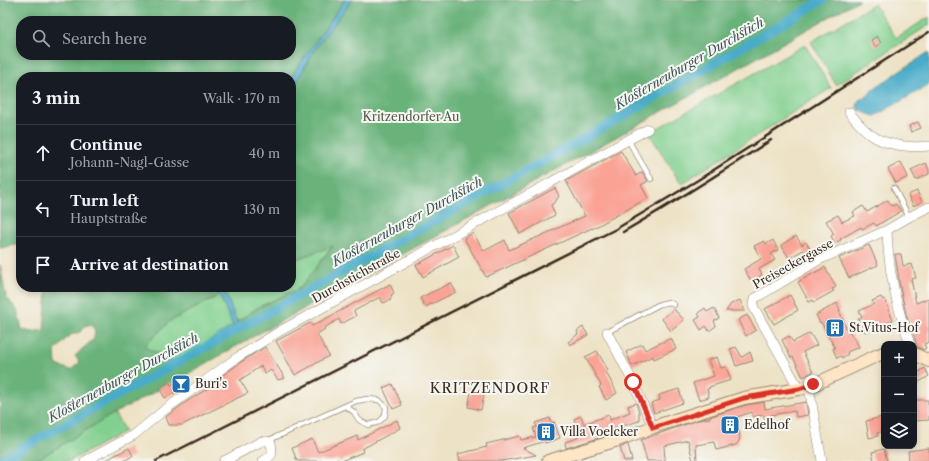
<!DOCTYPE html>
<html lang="en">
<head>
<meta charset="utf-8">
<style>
	body { margin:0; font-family:"Libre Caslon Text",serif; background:#20242c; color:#f1f3f6 }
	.controls { position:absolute; right:12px; bottom:12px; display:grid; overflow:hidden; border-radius:8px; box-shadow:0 2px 6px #0003 }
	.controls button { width:36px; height:36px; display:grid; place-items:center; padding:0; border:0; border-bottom:1px solid #363941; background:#171b24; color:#f1f3f6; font:20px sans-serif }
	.stop { position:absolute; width:12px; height:12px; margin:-9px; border:3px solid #d93025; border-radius:50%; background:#fff }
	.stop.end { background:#d93025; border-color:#fff; box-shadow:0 1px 4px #0008 }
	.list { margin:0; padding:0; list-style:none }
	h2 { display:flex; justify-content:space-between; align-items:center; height:52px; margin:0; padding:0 16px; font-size:17px }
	h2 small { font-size:13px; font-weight:400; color:#9ea1a6 }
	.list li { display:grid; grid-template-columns:26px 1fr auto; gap:12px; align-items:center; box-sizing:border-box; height:56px; padding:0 16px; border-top:1px solid #363941 }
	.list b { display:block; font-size:15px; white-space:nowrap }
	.list p { margin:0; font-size:13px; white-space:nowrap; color:#9ea1a6 }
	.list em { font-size:13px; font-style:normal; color:#9ea1a6 }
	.icon { flex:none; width:22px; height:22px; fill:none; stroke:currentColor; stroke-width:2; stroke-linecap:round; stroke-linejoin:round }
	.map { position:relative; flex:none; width:929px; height:461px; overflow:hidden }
	.search { position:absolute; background:#171b24; box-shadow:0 2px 6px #0003; left:16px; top:16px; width:280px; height:44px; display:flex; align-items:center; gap:10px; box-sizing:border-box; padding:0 14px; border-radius:16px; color:#9ea1a6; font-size:15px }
	.panel { position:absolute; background:#171b24; box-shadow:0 2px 6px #0003; left:16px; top:72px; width:280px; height:220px; border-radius:16px }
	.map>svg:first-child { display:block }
	.green { fill:#82d08f; stroke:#5e7d56 }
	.forest { fill:#69b27a; stroke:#526e4c; fill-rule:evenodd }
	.water { fill:#49acc9; stroke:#426b74 }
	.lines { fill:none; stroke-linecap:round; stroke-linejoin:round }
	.stream { stroke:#49acc9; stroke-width:2.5 }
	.canal { stroke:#49acc9; stroke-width:9 }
	.building { fill:#faa395 }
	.service-casing { stroke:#948672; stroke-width:6 }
	.minor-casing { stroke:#948672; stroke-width:10 }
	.secondary-casing { stroke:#948672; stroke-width:14 }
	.service { stroke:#fff; stroke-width:4.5 }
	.minor { stroke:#fff; stroke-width:9 }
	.secondary { stroke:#fde5c5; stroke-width:12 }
	.rail { stroke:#3b2a1e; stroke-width:2.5 }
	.route { stroke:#d93025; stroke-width:5 }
	.labels { text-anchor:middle; stroke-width:4; stroke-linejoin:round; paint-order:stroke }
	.park-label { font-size:12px; fill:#505c40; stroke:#f6f6f2 }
	.street-label { font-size:12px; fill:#3b2a1e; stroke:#f6f6f2 }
	.poi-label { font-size:12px; fill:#3b2a1e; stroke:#f6f6f2; text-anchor:start }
	.water-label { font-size:13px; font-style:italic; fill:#40585a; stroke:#f6f6f2 }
	.quarter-label { font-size:14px; letter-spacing:1px; fill:#3b2a1e; stroke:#f6f6f2 }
</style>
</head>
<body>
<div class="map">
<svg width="929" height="461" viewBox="0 0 929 461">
	<rect width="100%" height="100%" fill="#f6f6f2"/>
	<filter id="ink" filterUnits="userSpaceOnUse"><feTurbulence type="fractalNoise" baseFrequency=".025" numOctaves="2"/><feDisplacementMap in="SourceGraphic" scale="8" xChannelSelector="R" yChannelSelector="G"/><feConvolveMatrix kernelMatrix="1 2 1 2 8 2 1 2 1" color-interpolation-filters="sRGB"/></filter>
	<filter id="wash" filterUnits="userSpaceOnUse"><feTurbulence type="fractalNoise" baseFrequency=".012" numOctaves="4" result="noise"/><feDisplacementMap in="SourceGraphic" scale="16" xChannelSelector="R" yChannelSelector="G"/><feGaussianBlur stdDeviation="0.9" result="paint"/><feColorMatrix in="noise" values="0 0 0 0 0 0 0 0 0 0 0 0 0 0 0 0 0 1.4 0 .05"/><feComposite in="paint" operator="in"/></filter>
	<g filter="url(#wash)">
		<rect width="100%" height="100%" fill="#ede2c5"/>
		<!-- green -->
		<g class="green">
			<polygon points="874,4 896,38 929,17 929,25 836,85 811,42"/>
			<polygon points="805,45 831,88 681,184 649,133"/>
			<polygon points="333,245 300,288 257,308 237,322 223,287 291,287 291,261"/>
			<polygon points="219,294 233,326 172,364 143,347 170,321 213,299"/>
			<polygon points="114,413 125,431 70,461 35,461"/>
		</g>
		<!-- forest -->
		<g class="forest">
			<path d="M0,0H345L297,68L291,79V77H21V244L0,248ZM21,21H291V55H21Z"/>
			<path d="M352,0H859L636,126L247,340L179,379L115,413L35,461H0V265L6,297L17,310L22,329L30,332L44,330L47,293L46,287H218L219,294L213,299L170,321L144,347L169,358L172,363L233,326H236L237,322L257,308L300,288L333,246L291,261V93L314,50ZM86,325H91L95,330L94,339L81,350L75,356L80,362L71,370L59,366L56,364L55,351L62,343L70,335L80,332Z"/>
		</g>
		<!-- water -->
		<g class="water">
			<polygon points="345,0 352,0 314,50 291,93 291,79 297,68"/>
			<polygon points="929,52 929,85 875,116 868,114 858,109 857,106 859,100 868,96 873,89"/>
			<polygon points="218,287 223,287 237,322 236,326 233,326 219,294"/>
		</g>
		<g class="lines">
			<!-- stream -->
			<polyline class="stream" points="235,323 237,329"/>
			<!-- canal -->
			<polyline class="canal" points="0,460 587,137 823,0"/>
		</g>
		<g id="blocks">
			<!-- building -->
			<g class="building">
				<polygon points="877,36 881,43 875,47 871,40"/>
				<polygon points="918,122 921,128 911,132 909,126"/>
				<polygon points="621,151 636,176 642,172 648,181 641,185 648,198 592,229 592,228 486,277 464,238 473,233 484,251 505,240 509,250 585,216 566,181"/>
				<polygon points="901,162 908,177 896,183 888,169"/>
				<polygon points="926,163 929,170 929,174 916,180 911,170"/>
				<polygon points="555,188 559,196 555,202 551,205 555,215 520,234 509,213"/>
				<polygon points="917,191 922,202 913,206 908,195"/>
				<polygon points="888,200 892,206 896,204 901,211 876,226 874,223 862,229 861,227 840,239 841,240 835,243 831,236 834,234 826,221 838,215 842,222 855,216 853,212 863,206 867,212"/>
				<polygon points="796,236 802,245 806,242 812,252 807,256 803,250 789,258 781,245"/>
				<polygon points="773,240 778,250 771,254 775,260 759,269 762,275 751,281 744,269 761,259 754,246 764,241 766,244"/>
				<polygon points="453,245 459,257 423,277 416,265"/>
				<polygon points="869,245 878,265 849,278 839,258"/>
				<polygon points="895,254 901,254 903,266 912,264 916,278 911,279 916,303 929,298 929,342 924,344 926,348 924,350 917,347 915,339 906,314 900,287"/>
				<polygon points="825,267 836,287 832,289 834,291 814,302 813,300 809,302 798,282"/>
				<polygon points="451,283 456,292 425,307 420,298"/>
				<polygon points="390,284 394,293 391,295 392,297 390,298 391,300 383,303 380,297 354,311 356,316 341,324 339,319 324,328 325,329 317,334 329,356 295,375 276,341 310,323 312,326"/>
				<polygon points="790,295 798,310 774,324 765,309"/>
				<polygon points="881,297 883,300 885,299 889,308 888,309 893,320 869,332 868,330 865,332 858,319 862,317 859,311 874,304 872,301"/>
				<polygon points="740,300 745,311 726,311 731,304"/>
				<polygon points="837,303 840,311 839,311 843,319 842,320 848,332 849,331 854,339 855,339 859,347 847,352 848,354 842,358 841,356 837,358 833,349 835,348 821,322 820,323 816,315"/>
				<polygon points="705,308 707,312 714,308 719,318 714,321 716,326 709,331 706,326 701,330 695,320 700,317 698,313"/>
				<polygon points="674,309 684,320 671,331 662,319"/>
				<polygon points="747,315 756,330 746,336 738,320"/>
				<polygon points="583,327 588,335 570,345 568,342 578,334 577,331"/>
				<polygon points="810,333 817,345 803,352 813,372 803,377 793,357 791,358 782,340 789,336 793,342"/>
				<polygon points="671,338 676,349 654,359 653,356 632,366 626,352 642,344 645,350"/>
				<polygon points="265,347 285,378 278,380 271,370 265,374 261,366 240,380 248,393 182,425 169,425 166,417 167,416 186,402 215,384 214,382 241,362"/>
				<polygon points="736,347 742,357 750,352 753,361 736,366 730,349"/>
				<polygon points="597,351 608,370 606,372 617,393 606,400 599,387 601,385 585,357"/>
				<polygon points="717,357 721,368 726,367 731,380 709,387 710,388 707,389 709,397 699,400 693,383 714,376 708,360"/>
				<polygon points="925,368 929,376 914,385 914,375"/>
				<polygon points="181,381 185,387 165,398 159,388 169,382 171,385 176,382 177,383"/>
				<polygon points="392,384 402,405 393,409 383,388"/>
				<polygon points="475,389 482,391 481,394 484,395 481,410 468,407 471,392 474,393"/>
				<polygon points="679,389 683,403 654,413 651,403 660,400 659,395"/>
				<polygon points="914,400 928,400 928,404 929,404 929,420 914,421"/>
				<polygon points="764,402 765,409 806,402 808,415 796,417 795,411 771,415 772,421 765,422 764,415 753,417 752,412 734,418 740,435 739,441 736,445 716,450 714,442 696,445 697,461 693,461 688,440 664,446 665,461 647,461 641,440 698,420 710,418 709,417 746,405"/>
				<polygon points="636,403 639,412 639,421 614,429 615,433 566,448 565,442 578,438 574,427 576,427 574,419 581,416 584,424 609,415 610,420 630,412 628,406"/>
				<polygon points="882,417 884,431 877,433 878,436 869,438 866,421"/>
				<polygon points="550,418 551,423 554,422 560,438 545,443 545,441 523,448 536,455 502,461 460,461 458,454 487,447 486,444 520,436 521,440 536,437 533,428 537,427 535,423"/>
				<polygon points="397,420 400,428 362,449 363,452 341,461 339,461 338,459 333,461 297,461 292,448 312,439 318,452 357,436 358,440"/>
				<polygon points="628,444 632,461 624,461 620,447 623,447 623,446"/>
				<polygon points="129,448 133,456 123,461 104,461"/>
				<polygon points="929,448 929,461 909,461 908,451"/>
				<polygon points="884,449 887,461 874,461 872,452"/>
			</g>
		</g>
	</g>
	<g filter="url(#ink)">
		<use href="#blocks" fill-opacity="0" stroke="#948672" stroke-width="1"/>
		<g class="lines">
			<!-- service casing -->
			<g class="service-casing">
				<g id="service">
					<polyline points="628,140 651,179"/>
					<polyline points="894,188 909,217"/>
					<polyline points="607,332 660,304 669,302 674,305"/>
					<polyline points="267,441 356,401 367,399 379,400 386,407 385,416 379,422 368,425 359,420 354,412 345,406"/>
				</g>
			</g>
			<!-- minor casing -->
			<g class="minor-casing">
				<g id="minor">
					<path d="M849,112C856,121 865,132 876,138C891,146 913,148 929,146"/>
					<polyline points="607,332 633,382 653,427"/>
					<path d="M910,344C896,307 888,269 887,230L909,217L929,207"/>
					<polyline points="809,387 822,461"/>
					<polyline points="799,389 753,306 754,299 819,260 887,230"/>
					<polyline points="85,461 134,435 163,411 238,357 280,331 648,129"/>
					<path d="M224,461L262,441H267L271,443C273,454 273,456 263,461"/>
				</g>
			</g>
			<!-- secondary casing -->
			<g class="secondary-casing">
				<g id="secondary">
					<polyline points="914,354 929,361"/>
					<polyline points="548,461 615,441 653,427 744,398 799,389 809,387 878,355 884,353"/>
				</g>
			</g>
			<!-- service -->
			<use href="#service" class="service"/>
			<!-- minor -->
			<use href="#minor" class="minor"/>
			<!-- secondary -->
			<use href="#secondary" class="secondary"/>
			<!-- rail -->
			<g class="rail">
				<path d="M623,232C673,203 722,172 771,140"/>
				<polyline points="156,461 616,229 698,180 929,32"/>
			</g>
		</g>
	</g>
	<g class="lines" filter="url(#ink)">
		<!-- route -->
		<polyline class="route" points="633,382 653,428 744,398 799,389 808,386 813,384"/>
	</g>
	<!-- icons -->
	<defs>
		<g id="building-square" transform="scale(1)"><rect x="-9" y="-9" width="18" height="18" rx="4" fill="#1f6fb2" stroke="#f6f6f2"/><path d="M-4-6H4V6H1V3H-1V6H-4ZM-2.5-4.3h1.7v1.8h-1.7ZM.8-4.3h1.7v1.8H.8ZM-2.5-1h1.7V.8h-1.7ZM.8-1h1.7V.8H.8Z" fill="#fff"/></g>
		<g id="bar-square" transform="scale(1)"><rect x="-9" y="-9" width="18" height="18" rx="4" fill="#1f6fb2" stroke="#f6f6f2"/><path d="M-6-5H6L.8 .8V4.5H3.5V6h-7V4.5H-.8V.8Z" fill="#fff"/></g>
	</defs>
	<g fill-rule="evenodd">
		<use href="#building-square" x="835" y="328"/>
		<use href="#bar-square" x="181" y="384"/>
		<use href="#building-square" x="730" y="425"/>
		<use href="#building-square" x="546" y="432"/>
	</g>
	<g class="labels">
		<!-- park labels -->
		<g class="park-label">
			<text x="411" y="121">Kritzendorfer Au</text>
		</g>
		<!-- street labels -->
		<g class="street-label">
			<text transform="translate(793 264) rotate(-29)" y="4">Preiseckergasse</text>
			<text transform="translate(356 276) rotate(-29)" y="4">Durchstichstraße</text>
		</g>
		<!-- poi labels -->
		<g class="poi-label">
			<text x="849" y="332">St.Vitus-Hof</text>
			<text x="195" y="388">Buri's</text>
			<text x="744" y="429">Edelhof</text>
			<text x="560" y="436">Villa Voelcker</text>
		</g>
		<!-- water labels -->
		<g class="water-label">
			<text transform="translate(689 63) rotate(-30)" y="5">Klosterneuburger Durchstich</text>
			<text transform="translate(407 221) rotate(-29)" y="5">Klosterneuburger Durchstich</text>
			<text transform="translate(123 377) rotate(-29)" y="5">Klosterneuburger Durchstich</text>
		</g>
		<!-- quarter labels -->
		<g class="quarter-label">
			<text x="490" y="393">KRITZENDORF</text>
		</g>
	</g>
</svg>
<div class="controls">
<button>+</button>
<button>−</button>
<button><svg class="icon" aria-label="layers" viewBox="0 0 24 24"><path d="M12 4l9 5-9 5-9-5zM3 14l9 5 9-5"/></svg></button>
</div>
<div class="stop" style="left:633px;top:382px"></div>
<div class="stop end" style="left:813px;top:384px"></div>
<div class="search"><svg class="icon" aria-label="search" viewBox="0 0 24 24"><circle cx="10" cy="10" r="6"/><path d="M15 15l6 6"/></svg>Search here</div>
<section class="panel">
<h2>3 min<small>Walk · 170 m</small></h2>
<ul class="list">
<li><svg class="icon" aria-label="ahead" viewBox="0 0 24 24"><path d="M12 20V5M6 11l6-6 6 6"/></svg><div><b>Continue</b><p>Johann-Nagl-Gasse</p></div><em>40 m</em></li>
<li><svg class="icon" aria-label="left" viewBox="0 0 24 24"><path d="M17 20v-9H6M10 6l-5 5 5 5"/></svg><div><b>Turn left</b><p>Hauptstraße</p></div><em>130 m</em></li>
<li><svg class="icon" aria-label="arrive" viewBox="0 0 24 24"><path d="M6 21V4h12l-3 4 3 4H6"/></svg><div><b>Arrive at destination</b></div></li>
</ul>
</section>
</div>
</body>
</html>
